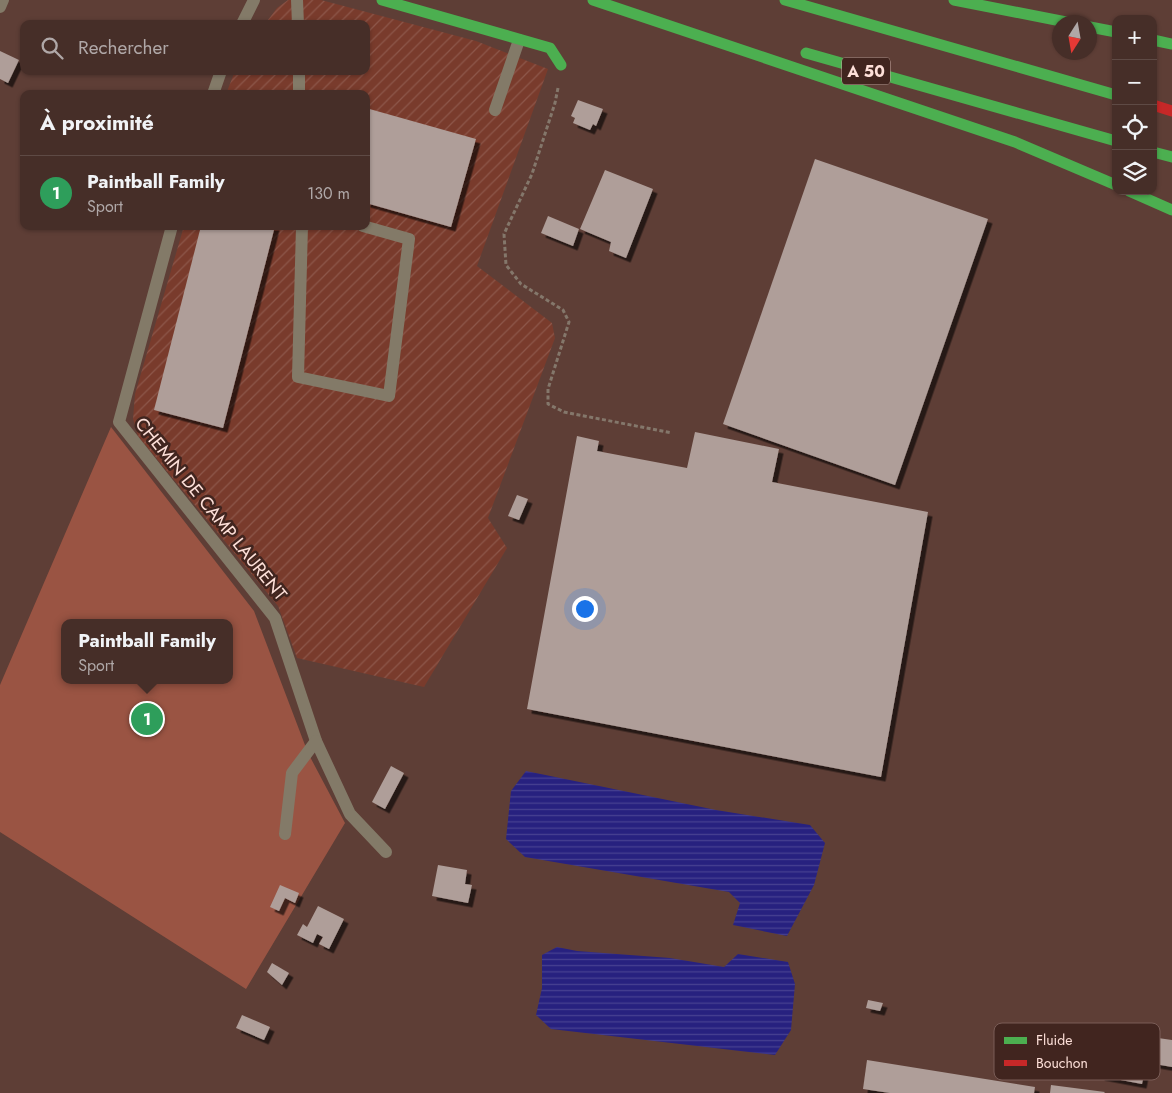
<!DOCTYPE html>
<html lang="fr">
<head>
<meta charset="utf-8">
<style>
	body { margin:0; font-family:Jost,sans-serif; background:#4d3630; color:#f1f3f6 }
	.controls { position:absolute; right:15px; top:15px; display:grid; overflow:hidden; border-radius:10px; box-shadow:0 1px 4px #0004 }
	.controls button { width:45px; height:45px; display:grid; place-items:center; padding:0; border:0; border-bottom:1px solid #5e4a45; background:#462e28; color:#f1f3f6; font:25px sans-serif }
	.compass { position:absolute; left:1052px; top:15px; width:45px; height:45px; border-radius:50%; background:#462e28; box-shadow:0 1px 4px #0004; rotate:191deg }
	.you { position:absolute; left:584px; top:608px; width:18px; height:18px; margin:-12px; border:4px solid #fff; border-radius:50%; background:#1a73e8; box-shadow:0 0 0 8px #1a73e833 }
	.badge { display:grid; place-items:center; width:32px; height:32px; border-radius:50%; background:#c6a7a0; color:#fff; font-size:16px; font-weight:700 }
	.pin { position:absolute; translate:-50% -50%; border:2px solid #fff; box-shadow:0 1px 5px #0006 }
	.popup { position:absolute; left:61px; top:619px; width:172px; height:65px; box-sizing:border-box; display:grid; place-content:center; border-radius:10px; background:#462e28; filter:drop-shadow(0 1px 4px #0005); font-size:16px; white-space:nowrap; color:#b0a8a8 }
	.popup b { font-size:19px; color:#f1f3f6 }
	.popup::after { content:''; position:absolute; left:50%; top:100%; margin-left:-10px; border:10px solid transparent; border-top-color:#462e28 }
	.list { margin:0; padding:0; list-style:none }
	h2 { display:flex; justify-content:space-between; align-items:center; height:65px; margin:0; padding:0 20px; font-size:21px }
	h2 small { font-size:16px; font-weight:400; color:#b0a8a8 }
	.list li { display:grid; grid-template-columns:32px 1fr auto; gap:15px; align-items:center; box-sizing:border-box; height:75px; padding:0 20px; border-top:1px solid #5e4a45 }
	.list b { display:block; font-size:19px; white-space:nowrap }
	.list p { margin:0; font-size:16px; white-space:nowrap; color:#b0a8a8 }
	.list em { font-size:16px; font-style:normal; color:#b0a8a8 }
	.icon { flex:none; width:28px; height:28px; fill:none; stroke:currentColor; stroke-width:2; stroke-linecap:round; stroke-linejoin:round }
	.map { position:relative; flex:none; width:1172px; height:1093px; overflow:hidden }
	.search { position:absolute; background:#462e28; box-shadow:0 1px 4px #0004; left:20px; top:20px; width:350px; height:55px; display:flex; align-items:center; gap:12px; box-sizing:border-box; padding:0 18px; border-radius:10px; color:#b0a8a8; font-size:19px }
	.panel { position:absolute; background:#462e28; box-shadow:0 1px 4px #0004; left:20px; top:90px; width:350px; height:140px; border-radius:10px }
	.map>svg:first-child { display:block }
	.industrial { fill:url(#industrial-furrows) }
	.green { fill:#9a5443; fill-rule:evenodd }
	.water { fill:url(#water-rules) }
	.building { fill:#af9e99; filter:url(#shadow) }
	.lines { fill:none; stroke-linecap:round; stroke-linejoin:round }
	.path { stroke:#84776b; stroke-width:3; stroke-dasharray:4 2.5; stroke-linecap:butt }
	.lane { stroke:#837a68; stroke-width:12 }
	.fast { stroke:#4caf50; stroke-width:11 }
	.jam { stroke:#c62828; stroke-width:11 }
	.labels { text-anchor:middle; stroke-width:5; stroke-linejoin:round; paint-order:stroke }
	.shield { fill:#41251f; stroke:#c5a8a1; stroke-width:1 }
	.shield-label { font-size:16px; font-weight:bold; fill:#fee0d9 }
	.street-label { font-size:18px; fill:#fee0d9; stroke:#41251f }
	.key { fill:#41251f; stroke:#7a5d57; stroke-width:1 }
	.key-label { font-size:14px; fill:#fee0d9 }
</style>
</head>
<body>
<div class="map">
<svg width="1172" height="1093" viewBox="0 0 1172 1093">
	<defs>
		<pattern id="industrial-furrows" width="10" height="10" patternUnits="userSpaceOnUse" patternTransform="scale(1.25)"><rect width="10" height="10" fill="#793b2c"/><path d="M-1 1l2-2M0 10L10 0M9 11l2-2" fill="none" stroke="#8d574a"/></pattern>
		<pattern id="water-rules" width="6" height="5" patternUnits="userSpaceOnUse" patternTransform="scale(1.25)"><rect width="6" height="5" fill="#27217f"/><path d="M0 2.5h6" fill="none" stroke="#474191"/></pattern>
		<filter id="shadow"><feDropShadow dx="4.5" dy="4.5" stdDeviation="0" flood-color="#0009"/></filter>
	</defs>
	<rect width="100%" height="100%" fill="#5e3e36"/>
	<!-- industrial -->
	<polygon class="industrial" points="288,0 321,0 476,41 548,69 477,266 552,323 555,338 488,518 507,548 424,687 297,658 278,606 138,436 133,419 135,394 184,226 366,226 366,94 226,94 235,71 366,71 366,24 265,24 277,8"/>
	<!-- green -->
	<path class="green" d="M111,427L254,611L308,753L345,823L246,989L0,832V685ZM64,623H230V680H64Z"/>
	<!-- water -->
	<g class="water">
		<polygon points="526,771 716,810 810,825 825,843 814,885 787,936 733,925 740,903 729,892 525,857 506,839 511,791"/>
		<polygon points="557,947 577,951 670,958 724,967 738,954 788,962 795,984 791,1030 775,1055 551,1029 536,1015 542,988 542,955"/>
	</g>
	<!-- building -->
	<g class="building">
		<polygon points="0,51 19,60 8,83 0,79"/>
		<polygon points="578,100 603,109 596,126 593,124 590,130 573,123 575,118 571,116"/>
		<polygon points="366,108 476,139 451,227 366,203"/>
		<polygon points="815,159 988,219 895,485 723,424"/>
		<polygon points="605,170 653,189 626,258 609,251 611,242 580,229"/>
		<polygon points="548,216 579,229 573,246 541,233"/>
		<polygon points="201,226 275,226 223,428 154,410"/>
		<polygon points="695,432 779,449 772,482 928,512 881,777 527,709 577,436 599,441 597,451 687,468"/>
		<polygon points="517,495 528,499 519,520 508,516"/>
		<polygon points="391,766 404,773 385,809 372,802"/>
		<polygon points="438,865 467,870 465,884 472,885 468,903 432,896"/>
		<polygon points="280,885 299,893 295,903 285,898 279,911 270,907"/>
		<polygon points="318,906 344,919 329,949 319,944 323,937 317,934 313,943 297,935 303,924 307,927"/>
		<polygon points="272,963 289,973 282,985 267,972"/>
		<polygon points="868,1000 883,1003 880,1011 866,1008"/>
		<polygon points="242,1015 270,1027 264,1040 236,1028"/>
		<polygon points="1055,1028 1102,1035 1101,1040 1135,1045 1137,1035 1172,1040 1172,1067 1052,1046"/>
		<polygon points="1007,1045 1054,1054 1052,1074 1031,1070 1032,1063 1004,1058"/>
		<polygon points="867,1060 1035,1087 1034,1093 890,1093 863,1089"/>
		<polygon points="1103,1062 1145,1069 1142,1084 1100,1076"/>
		<polygon points="1051,1085 1105,1092 1104,1093 1050,1093"/>
	</g>
	<g class="lines">
		<!-- path -->
		<polyline class="path" points="558,88 555,103 532,174 504,234 506,265 521,284 563,310 569,322 548,389 548,404 564,412 672,433"/>
		<!-- lane -->
		<g class="lane">
			<polyline points="297,0 298,24"/>
			<polyline points="0,7 3,0"/>
			<polyline points="242,24 254,0"/>
			<polyline points="299,71 299,94"/>
			<polyline points="213,94 221,71"/>
			<polyline points="495,110 519,40"/>
			<polyline points="172,226 119,422 275,618 316,741 350,814 386,852"/>
			<polyline points="302,226 298,377 389,396 409,239 363,226"/>
			<polyline points="285,834 292,773 316,741"/>
		</g>
		<!-- fast -->
		<g class="fast">
			<polyline points="382,0 550,48 561,65"/>
			<polyline points="593,0 1015,142 1116,185"/>
			<polyline points="785,0 1116,95"/>
			<polyline points="954,0 1066,22"/>
			<polyline points="1090,27 1116,32"/>
			<polyline points="1153,40 1172,44"/>
			<polyline points="806,53 1116,141"/>
			<polyline points="1153,152 1172,157"/>
			<polyline points="1129,191 1172,210"/>
		</g>
		<!-- jam -->
		<polyline class="jam" points="1153,105 1172,111"/>
	</g>
	<g class="labels">
		<!-- shield labels -->
		<rect class="shield" x="842" y="57.5" width="48" height="27" rx="4"/>
		<g class="shield-label">
			<text x="866" y="77">A 50</text>
		</g>
		<!-- street labels -->
		<g class="street-label">
			<text transform="translate(211 509) rotate(51)" y="6">CHEMIN DE CAMP LAURENT</text>
		</g>
	</g>
	<!-- legend -->
	<rect x="994" y="1023" width="166" height="57" rx="8" class="key"/>
	<rect x="1004" y="1037" width="23" height="7" fill="#4caf50"/>
	<rect x="1004" y="1060" width="23" height="6" fill="#c62828"/>
	<g class="key-label">
		<text x="1036" y="1045">Fluide</text>
		<text x="1036" y="1068">Bouchon</text>
	</g>
</svg>
<div class="controls">
<button>+</button>
<button>−</button>
<button><svg class="icon" aria-label="locate" viewBox="0 0 24 24"><circle cx="12" cy="12" r="6"/><path d="M12 2v4M12 18v4M2 12h4M18 12h4"/></svg></button>
<button><svg class="icon" aria-label="layers" viewBox="0 0 24 24"><path d="M12 4l9 5-9 5-9-5zM3 14l9 5 9-5"/></svg></button>
</div>
<svg class="compass" viewBox="-18 -18 36 36"><path d="M0-13l5 13h-10z" fill="#e53935"/><path d="M0 13l5-13h-10z" fill="#b0a8a8"/></svg>
<div class="you"></div>
<div class="pin badge" style="left:147px;top:719px;background:#2e9e5b">1</div>
<div class="popup"><b>Paintball Family</b>Sport</div>
<div class="search"><svg class="icon" aria-label="search" viewBox="0 0 24 24"><circle cx="10" cy="10" r="6"/><path d="M15 15l6 6"/></svg>Rechercher</div>
<section class="panel">
<h2>À proximité<small></small></h2>
<ul class="list">
<li><span class="badge" style="background:#2e9e5b">1</span><div><b>Paintball Family</b><p>Sport</p></div><em>130 m</em></li>
</ul>
</section>
</div>
</body>
</html>
